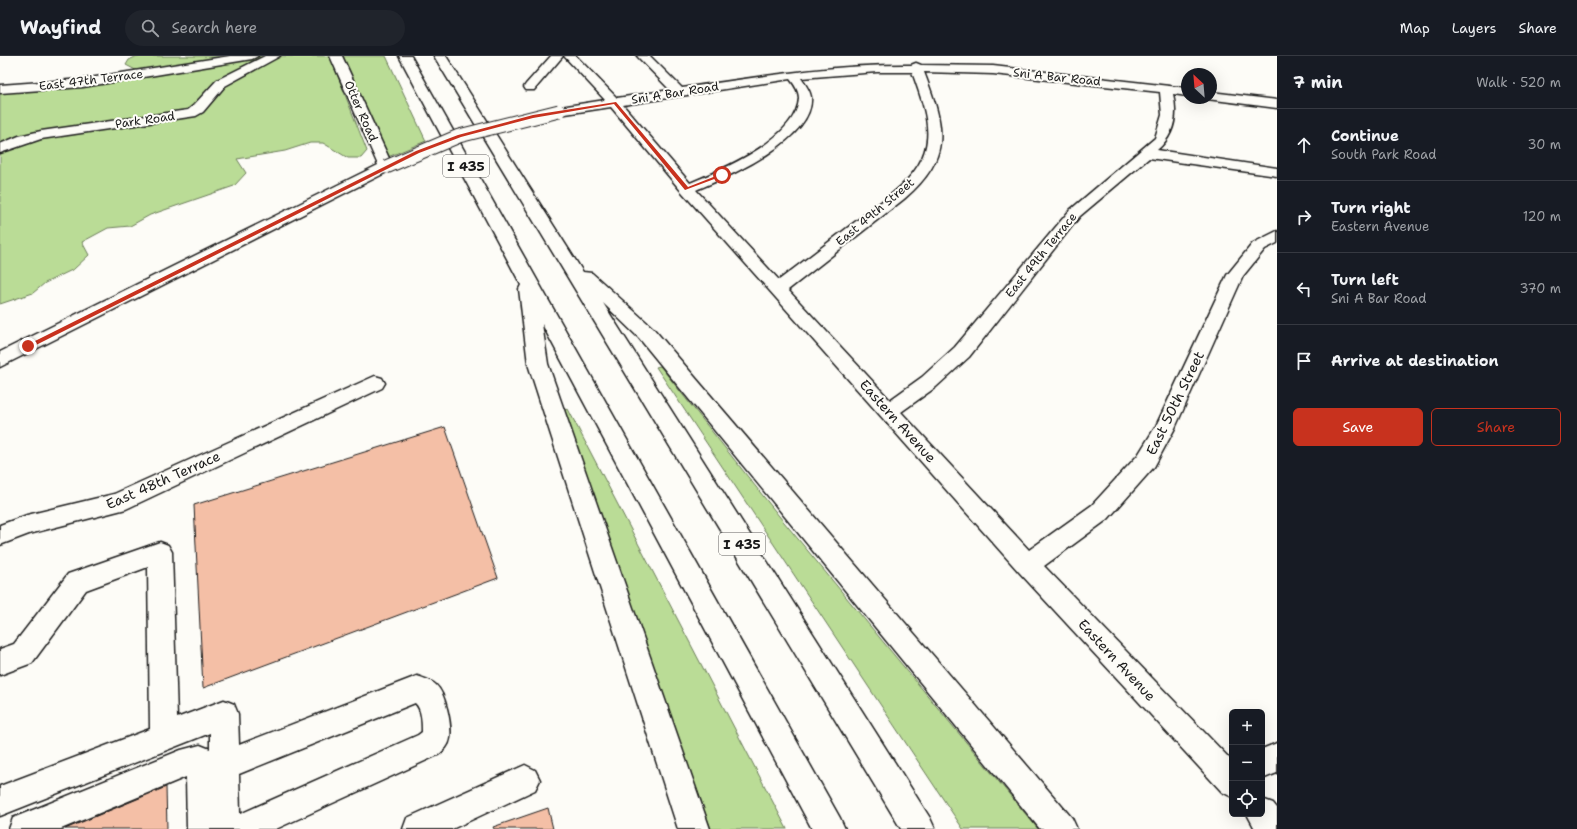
<!DOCTYPE html>
<html lang="en">
<head>
<meta charset="utf-8">
<style>
	body { margin:0; font-family:"Shantell Sans",sans-serif; background:#20242c; color:#f1f3f6 }
	.controls { position:absolute; right:12px; bottom:12px; display:grid; overflow:hidden; border-radius:6px; box-shadow:0 4px 16px #0002 }
	.controls button { width:36px; height:36px; display:grid; place-items:center; padding:0; border:0; border-bottom:1px solid #363941; background:#171b24; color:#f1f3f6; font:20px sans-serif }
	.compass { position:absolute; left:1181px; top:12px; width:36px; height:36px; border-radius:50%; background:#171b24; box-shadow:0 4px 16px #0002; rotate:334deg }
	.stop { position:absolute; width:12px; height:12px; margin:-9px; border:3px solid #c8321e; border-radius:50%; background:#fff }
	.stop.end { background:#c8321e; border-color:#fff; box-shadow:0 1px 4px #0008 }
	.list { margin:0; padding:0; list-style:none }
	h2 { display:flex; justify-content:space-between; align-items:center; height:52px; margin:0; padding:0 16px; font-size:17px }
	h2 small { font-size:13px; font-weight:400; color:#9ea1a6 }
	.list li { display:grid; grid-template-columns:26px 1fr auto; gap:12px; align-items:center; box-sizing:border-box; height:72px; padding:0 16px; border-top:1px solid #363941 }
	.list b { display:block; font-size:15px; white-space:nowrap }
	.list p { margin:0; font-size:13px; white-space:nowrap; color:#9ea1a6 }
	.list em { font-size:13px; font-style:normal; color:#9ea1a6 }
	.actions { display:flex; gap:8px; padding:12px 16px }
	.actions a { flex:1; padding:9px 0; border:1px solid #c8321e; border-radius:6px; text-align:center; font-size:14px; color:#c8321e }
	.actions .main { background:#c8321e; color:#fff }
	.icon { flex:none; width:22px; height:22px; fill:none; stroke:currentColor; stroke-width:2; stroke-linecap:round; stroke-linejoin:round }
	.map { position:relative; flex:none; width:1277px; height:773px; overflow:hidden }
	header { display:flex; align-items:center; gap:24px; box-sizing:border-box; height:56px; padding:0 20px; background:#171b24; border-bottom:1px solid #363941 }
	header strong { font-size:19px }
	nav { display:flex; gap:22px; margin-inline-start:auto; font-size:14px }
	.search { width:280px; height:36px; background:#20242c; display:flex; align-items:center; gap:10px; box-sizing:border-box; padding:0 14px; border-radius:22px; color:#9ea1a6; font-size:15px }
	main { display:flex }
	aside { flex:1; background:#171b24 }
	.map>svg:first-child { display:block }
	.green { fill:#badc96; stroke:#6b7c59 }
	.building { fill:#f4bfa6; stroke:#1c1c1c }
	.lines { fill:none; stroke-linecap:round; stroke-linejoin:round }
	.minor-casing { stroke:#1c1c1c; stroke-width:3 }
	.highway-casing { stroke:#1c1c1c; stroke-width:3 }
	.minor { fill:#fdfcf7; fill-rule:evenodd }
	.highway { fill:#fdfcf7; fill-rule:evenodd }
	.minor-bridge-casing { stroke:#1c1c1c; stroke-width:15; stroke-linecap:butt }
	.minor-bridge { stroke:#fdfcf7; stroke-width:13 }
	.route { fill:#c8321e }
	.labels { text-anchor:middle; stroke-width:4; stroke-linejoin:round; paint-order:stroke }
	.far-street-label { font-size:12px; fill:#1c1c1c; stroke:#fdfcf7 }
	.shield { fill:#fdfcf7; stroke:#605f5e; stroke-width:1 }
	.shield-label { font-size:13px; font-weight:bold; fill:#1c1c1c }
	.street-label { font-size:14px; fill:#1c1c1c; stroke:#fdfcf7 }
</style>
</head>
<body>
<header>
<strong>Wayfind</strong>
<div class="search"><svg class="icon" aria-label="search" viewBox="0 0 24 24"><circle cx="10" cy="10" r="6"/><path d="M15 15l6 6"/></svg>Search here</div>
<nav><a>Map</a><a>Layers</a><a>Share</a></nav>
</header>
<main>
<div class="map">
<svg width="1277" height="773" viewBox="0 0 1277 773">
	<rect width="100%" height="100%" fill="#fdfcf7"/>
	<filter id="ink" filterUnits="userSpaceOnUse"><feTurbulence type="fractalNoise" baseFrequency=".025" numOctaves="2"/><feDisplacementMap in="SourceGraphic" scale="8" xChannelSelector="R" yChannelSelector="G"/><feConvolveMatrix kernelMatrix="1 2 1 2 8 2 1 2 1" color-interpolation-filters="sRGB"/></filter>
	<g filter="url(#ink)">
		<!-- green -->
		<g class="green">
			<polygon points="137,0 330,0 367,95 361,102 348,102 323,87 310,87 285,95 237,103 246,117 234,130 150,159 130,170 108,172 82,186 89,199 74,213 45,227 33,237 0,248 0,35 145,19 126,9 129,4"/>
			<polygon points="341,0 386,0 426,85 388,101"/>
			<polygon points="660,310 779,460 1038,773 963,773 656,311"/>
			<polygon points="568,353 787,773 711,773 560,355"/>
		</g>
		<!-- building -->
		<g class="building">
			<polygon points="445,371 498,522 203,632 194,449"/>
			<polygon points="166,731 167,773 65,773"/>
			<polygon points="548,752 553,773 494,773 493,771"/>
		</g>
		<g class="lines">
			<!-- minor casing -->
			<g class="minor-casing">
				<g id="minor">
					<polygon points="230,0 258,0 252,3 83,31 0,37 0,29 83,23"/>
					<polygon points="265,0 280,0 225,30 203,56 196,60 41,83 0,97 0,88 19,80 41,75 188,54 193,50 217,24"/>
					<polygon points="330,0 342,0 393,111 391,114 0,311 0,296 378,109"/>
					<polygon points="551,0 563,0 534,34 526,34 524,31 526,28"/>
					<path d="M564,0H576L617,42L670,34L637,0H650L682,32C758,21 834,8 911,9L916,7L921,9L993,10L1187,32V40L1173,38C1178,60 1174,80 1157,94L1277,112V120L1149,102L1080,160L969,301L936,331L901,356L1029,494L1092,449L1138,399L1156,370L1227,219L1253,187L1277,175V187L1265,193L1243,220L1175,372L1154,411L1108,463L1044,510L1232,705V741L1222,736L1019,516L682,136L611,51L559,59L554,58L553,55L554,52L605,44ZM877,16H912C931,68 940,98 893,137L779,224L696,134C728,121 815,83 811,41C810,34 805,28 801,22ZM924,16L993,18L1160,36L1162,59L1155,82L1070,154L955,291L922,321L890,344L788,234L904,143C953,101 945,71 924,16ZM790,23C794,28 799,35 799,42C797,83 721,114 690,127L623,49Z"/>
					<polygon points="1211,36 1277,44 1277,52 1207,43 1211,42"/>
					<polygon points="375,320 382,322 385,327 382,332 126,453 29,478 0,489 0,469 27,459 114,438"/>
					<path d="M160,486L168,489L172,496L177,662L224,644L234,648L238,658L239,689L417,620C423,622 431,624 436,629C446,638 452,670 450,682C449,690 444,694 438,699L276,773H187L186,721L61,773H9L13,762L181,694L200,689L210,693V677L0,760V730L150,673L148,511L86,534L32,607L0,619V593L14,588L68,518ZM415,647C422,653 422,667 422,676L418,679L240,758L239,718Z"/>
					<polygon points="1277,687 1277,717 1262,723 1262,693"/>
					<polygon points="525,709 535,714 540,724 535,734 452,773 403,773 407,762"/>
					<polygon points="1262,743 1273,747 1277,752 1277,773 1255,773 1247,758 1262,758"/>
				</g>
			</g>
			<!-- highway casing -->
			<g class="highway-casing">
				<g id="highway">
					<polygon points="399,0 411,0 840,762 845,773 812,773 542,268 548,308 710,773 678,773 528,308 519,233 521,229"/>
					<polygon points="434,0 446,0 583,216 592,217 653,272 1072,762 1077,773 1040,773 639,282 603,247 930,762 935,773 901,773"/>
				</g>
			</g>
			<!-- minor -->
			<use href="#minor" class="minor"/>
			<!-- highway -->
			<use href="#highway" class="highway"/>
			<!-- minor-bridge casing -->
			<g class="minor-bridge-casing">
				<polyline id="minor-bridge" points="386,111 459,80 559,55"/>
			</g>
			<!-- minor-bridge -->
			<use href="#minor-bridge" class="minor-bridge"/>
		</g>
	</g>
	<!-- route -->
	<polygon class="route" points="616,46 688,131 721,118 725,119 685,134 614,48 533,62 461,81 419,97 30,292 25,290 416,95 458,79 533,59"/>
	<g class="labels">
		<!-- far-street labels -->
		<g class="far-street-label">
			<text transform="translate(1057 21) rotate(6)" y="4">Sni A Bar Road</text>
			<text transform="translate(91 24) rotate(-7)" y="4">East 47th Terrace</text>
			<text transform="translate(675 37) rotate(-9)" y="4">Sni A Bar Road</text>
			<text transform="translate(361 55) rotate(66)" y="4">Otter Road</text>
			<text transform="translate(145 64) rotate(-8)" y="4">Park Road</text>
			<text transform="translate(875 156) rotate(-40)" y="4">East 49th Street</text>
			<text transform="translate(1041 199) rotate(-51)" y="4">East 49th Terrace</text>
		</g>
		<!-- shield labels -->
		<g class="shield">
			<rect x="443" y="99" width="46" height="22" rx="3"/>
			<rect x="719" y="477" width="46" height="22" rx="3"/>
		</g>
		<g class="shield-label">
			<text x="466" y="115">I 435</text>
			<text x="742" y="493">I 435</text>
		</g>
		<!-- street labels -->
		<g class="street-label">
			<text transform="translate(1175 347) rotate(-64)" y="5">East 50th Street</text>
			<text transform="translate(898 365) rotate(48)" y="5">Eastern Avenue</text>
			<text transform="translate(163 424) rotate(-24)" y="5">East 48th Terrace</text>
			<text transform="translate(1117 604) rotate(47)" y="5">Eastern Avenue</text>
		</g>
	</g>
</svg>
<div class="controls">
<button>+</button>
<button>−</button>
<button><svg class="icon" aria-label="locate" viewBox="0 0 24 24"><circle cx="12" cy="12" r="6"/><path d="M12 2v4M12 18v4M2 12h4M18 12h4"/></svg></button>
</div>
<svg class="compass" viewBox="-18 -18 36 36"><path d="M0-13l5 13h-10z" fill="#e53935"/><path d="M0 13l5-13h-10z" fill="#9ea1a6"/></svg>
<div class="stop" style="left:722px;top:119px"></div>
<div class="stop end" style="left:28px;top:290px"></div>
</div>
<aside>
<h2>7 min<small>Walk · 520 m</small></h2>
<ul class="list">
<li><svg class="icon" aria-label="ahead" viewBox="0 0 24 24"><path d="M12 20V5M6 11l6-6 6 6"/></svg><div><b>Continue</b><p>South Park Road</p></div><em>30 m</em></li>
<li><svg class="icon" aria-label="right" viewBox="0 0 24 24"><path d="M7 20v-9h11M14 6l5 5-5 5"/></svg><div><b>Turn right</b><p>Eastern Avenue</p></div><em>120 m</em></li>
<li><svg class="icon" aria-label="left" viewBox="0 0 24 24"><path d="M17 20v-9H6M10 6l-5 5 5 5"/></svg><div><b>Turn left</b><p>Sni A Bar Road</p></div><em>370 m</em></li>
<li><svg class="icon" aria-label="arrive" viewBox="0 0 24 24"><path d="M6 21V4h12l-3 4 3 4H6"/></svg><div><b>Arrive at destination</b></div></li>
</ul>
<div class="actions"><a class="main">Save</a><a>Share</a></div>
</aside>
</main>
</body>
</html>
